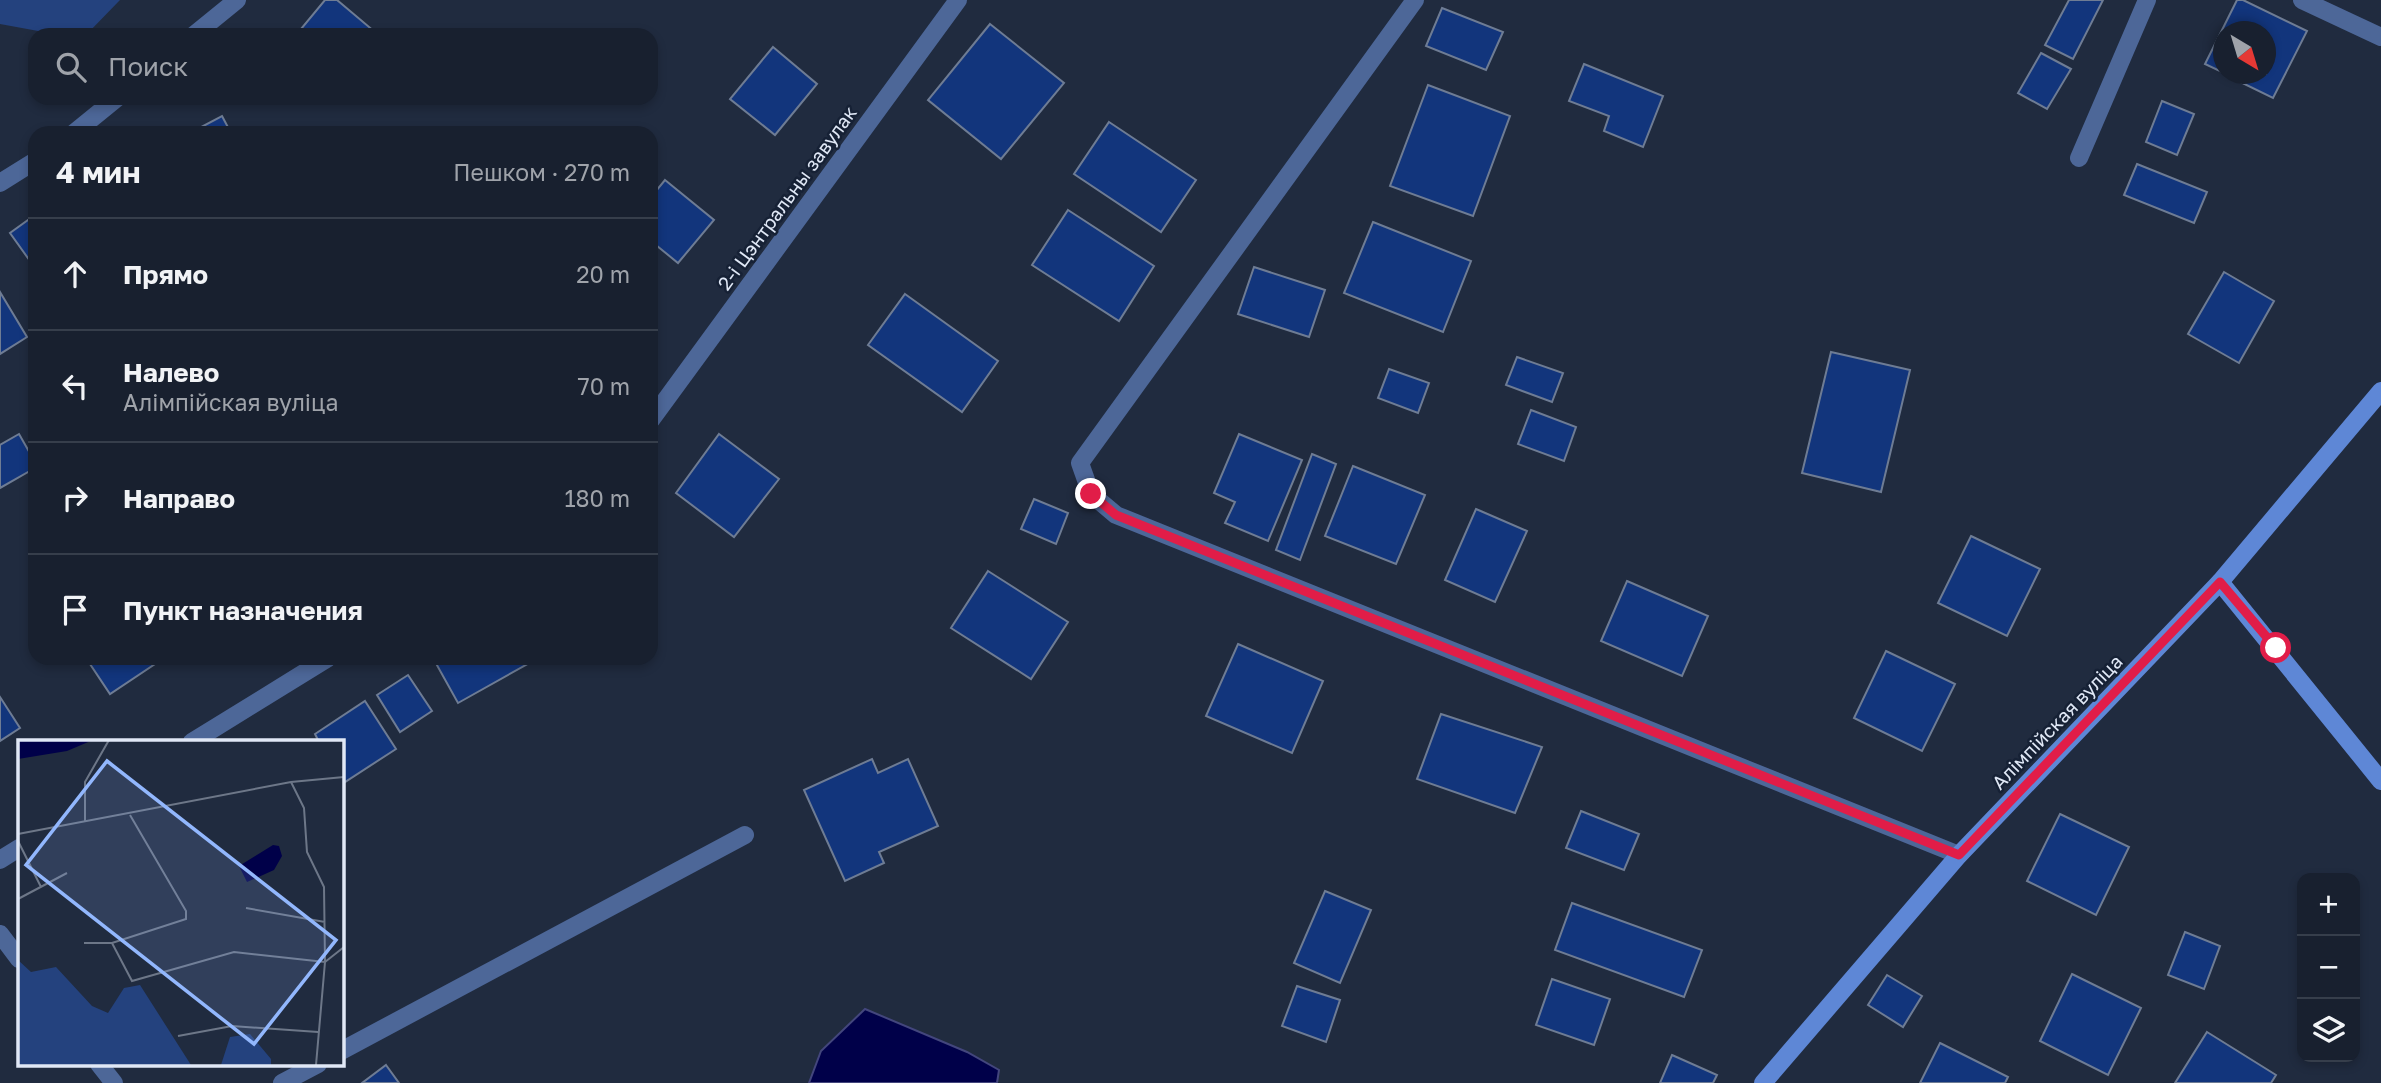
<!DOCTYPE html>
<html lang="ru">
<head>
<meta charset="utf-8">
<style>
	body { margin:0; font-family:"Golos Text",sans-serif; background:#212837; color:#f1f3f6 }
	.controls { position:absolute; right:21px; bottom:21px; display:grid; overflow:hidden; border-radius:14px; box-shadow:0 4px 10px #0003 }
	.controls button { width:63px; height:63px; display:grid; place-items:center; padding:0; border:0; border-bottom:2px solid #363e4b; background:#18202f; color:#f1f3f6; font:35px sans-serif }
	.compass { position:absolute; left:2213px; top:21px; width:63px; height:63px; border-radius:50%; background:#18202f; box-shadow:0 4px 10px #0003; rotate:142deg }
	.stop { position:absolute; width:21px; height:21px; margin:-16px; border:5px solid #e11d48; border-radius:50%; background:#fff }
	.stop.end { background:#e11d48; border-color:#fff; box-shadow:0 2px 7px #0008 }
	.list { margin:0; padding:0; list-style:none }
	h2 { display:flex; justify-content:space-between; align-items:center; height:91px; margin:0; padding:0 28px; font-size:30px }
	h2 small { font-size:23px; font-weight:400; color:#9fa3aa }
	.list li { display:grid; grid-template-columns:46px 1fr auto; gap:21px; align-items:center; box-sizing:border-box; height:112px; padding:0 28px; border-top:2px solid #363e4b }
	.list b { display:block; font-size:26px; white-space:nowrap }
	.list p { margin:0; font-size:23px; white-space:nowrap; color:#9fa3aa }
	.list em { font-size:23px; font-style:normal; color:#9fa3aa }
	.icon { flex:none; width:38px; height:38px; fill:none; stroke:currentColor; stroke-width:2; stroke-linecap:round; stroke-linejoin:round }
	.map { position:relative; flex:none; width:2381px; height:1083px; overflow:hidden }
	.search { position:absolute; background:#18202f; box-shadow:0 4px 10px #0003; left:28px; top:28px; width:630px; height:77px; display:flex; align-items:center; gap:18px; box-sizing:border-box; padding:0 24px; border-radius:21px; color:#9fa3aa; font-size:26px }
	.panel { position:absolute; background:#18202f; box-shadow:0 4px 10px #0003; left:28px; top:126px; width:630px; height:539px; border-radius:21px }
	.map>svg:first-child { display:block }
	.green { fill:#24427e }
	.water { fill:#000049; stroke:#43467d; stroke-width:2 }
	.building { fill:#12357c; stroke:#6e7c94; stroke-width:2 }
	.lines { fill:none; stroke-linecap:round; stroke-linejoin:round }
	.lane { stroke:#4d6798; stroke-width:18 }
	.street { stroke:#4d6798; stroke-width:18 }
	.secondary { stroke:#5e87d6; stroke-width:18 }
	.route { stroke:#e11d48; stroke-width:9 }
	.labels { text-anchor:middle; stroke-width:5; stroke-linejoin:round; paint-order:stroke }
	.street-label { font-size:19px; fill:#e0e8f6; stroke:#162135 }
	.inset-road { fill:none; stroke:#6d7788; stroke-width:2 }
	.view { fill:#92b7fd; fill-opacity:0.15; stroke:#92b7fd; stroke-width:3.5 }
	.inset-edge { fill:none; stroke:#e0e8f6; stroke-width:3.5 }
</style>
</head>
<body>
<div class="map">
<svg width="2381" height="1083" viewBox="0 0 2381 1083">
	<rect width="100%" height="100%" fill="#202b3f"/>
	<!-- green -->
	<polygon class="green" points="0,0 120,0 86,35 60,35 0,24"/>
	<!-- water -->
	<polygon class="water" points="865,1009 967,1052 999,1070 997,1083 809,1083 821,1051"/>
	<!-- building -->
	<g class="building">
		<polygon points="325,0 337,0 375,32 372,35 296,35"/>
		<polygon points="2069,0 2103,0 2073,59 2045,45"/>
		<polygon points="2237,0 2243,0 2307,31 2273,98 2224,74 2266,74 2266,32 2224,32 2224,73 2205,64"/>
		<polygon points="1442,8 1503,32 1486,70 1426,46"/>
		<polygon points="990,24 1064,83 1001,159 928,100"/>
		<polygon points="773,47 817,84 775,135 730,99"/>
		<polygon points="2041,53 2071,69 2047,109 2018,93"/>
		<polygon points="1584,64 1663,96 1643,147 1604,131 1609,116 1569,101"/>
		<polygon points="1428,85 1510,116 1473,216 1390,186"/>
		<polygon points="2162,101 2194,114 2177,155 2146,142"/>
		<polygon points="222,116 231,133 190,133"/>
		<polygon points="1109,122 1196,180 1161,232 1074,174"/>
		<polygon points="2137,164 2207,192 2194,223 2124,195"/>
		<polygon points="665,180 714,220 678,263 651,241 651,197"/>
		<polygon points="1068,210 1154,266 1119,321 1032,265"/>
		<polygon points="35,215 35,268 10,233"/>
		<polygon points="1373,222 1471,261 1443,332 1344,293"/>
		<polygon points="1254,267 1325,290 1309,337 1238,314"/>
		<polygon points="2224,272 2274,301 2239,363 2188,334"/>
		<polygon points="0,292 27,337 0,354"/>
		<polygon points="905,294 998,361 962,412 868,345"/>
		<polygon points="1831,352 1910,370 1881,492 1802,473"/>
		<polygon points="1517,357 1563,373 1552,402 1506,385"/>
		<polygon points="1389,369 1429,383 1418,413 1378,398"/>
		<polygon points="1531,410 1576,427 1564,461 1518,444"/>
		<polygon points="19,434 35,462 35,468 0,488 0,445"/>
		<polygon points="719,434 779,479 734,537 676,493"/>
		<polygon points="1239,434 1302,460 1268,541 1225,523 1235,502 1214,493"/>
		<polygon points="1312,454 1336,464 1300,560 1276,550"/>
		<polygon points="1353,466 1425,495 1396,564 1325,536"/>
		<polygon points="1034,499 1068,513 1056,544 1021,529"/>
		<polygon points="1476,509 1527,531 1495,602 1445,580"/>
		<polygon points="1971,536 2040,569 2007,636 1938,603"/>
		<polygon points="988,571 1068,622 1031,679 951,628"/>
		<polygon points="1627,581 1708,616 1682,676 1601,641"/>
		<polygon points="1238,644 1323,681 1292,753 1206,716"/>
		<polygon points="1886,651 1955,684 1922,751 1854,718"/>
		<polygon points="86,658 164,658 110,694"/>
		<polygon points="433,658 529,658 531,662 458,703"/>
		<polygon points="408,675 432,711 400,732 377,695"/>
		<polygon points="0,697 20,728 0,741"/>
		<polygon points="365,701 396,749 345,782 341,776 341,742 319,742 315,734"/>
		<polygon points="1441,714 1542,747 1515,813 1417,779"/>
		<polygon points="872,759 878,773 908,759 938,826 879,852 884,863 845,881 804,790"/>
		<polygon points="1581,811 1639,834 1624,870 1566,848"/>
		<polygon points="2060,814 2129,847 2096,915 2027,881"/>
		<polygon points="1325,891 1371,910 1340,983 1294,963"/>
		<polygon points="1572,903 1702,950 1684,997 1555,950"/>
		<polygon points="2185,932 2220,946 2204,989 2168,975"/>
		<polygon points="2072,974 2141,1008 2108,1075 2040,1041"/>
		<polygon points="1887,975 1922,996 1903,1027 1868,1005"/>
		<polygon points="1552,979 1610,999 1594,1045 1536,1025"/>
		<polygon points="1297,986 1340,1000 1326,1042 1282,1026"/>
		<polygon points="2207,1032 2276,1075 2271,1083 2175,1083"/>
		<polygon points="1940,1043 2008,1077 2005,1083 1920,1083"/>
		<polygon points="1672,1055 1717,1075 1713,1083 1660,1083"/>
		<polygon points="386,1065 399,1083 362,1083"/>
	</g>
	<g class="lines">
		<!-- lane -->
		<g class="lane">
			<polyline points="2079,158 2147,0"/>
			<polyline points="0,934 19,959"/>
			<polyline points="341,1051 745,835"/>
			<polyline points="99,1064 114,1083"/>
			<polyline points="282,1083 318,1064"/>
		</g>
		<!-- street -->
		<g class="street">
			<polyline points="1415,0 1080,463 1091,494 1116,515 1959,855"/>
			<polyline points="2302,0 2381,37"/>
			<polyline points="194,35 237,0"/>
			<polyline points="74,133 117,98"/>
			<polyline points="0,183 35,161"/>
			<polyline points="651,420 958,0"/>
			<polyline points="192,742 328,658"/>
			<polyline points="0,860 19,848"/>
		</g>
		<!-- secondary -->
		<g class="secondary">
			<polyline points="2220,582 2381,781"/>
			<polyline points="1763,1083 1959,855 2220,582 2381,391"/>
		</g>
	</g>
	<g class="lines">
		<!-- route -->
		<polyline class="route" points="1091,494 1116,515 1959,855 2220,582 2276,648"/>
	</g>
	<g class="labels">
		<!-- street labels -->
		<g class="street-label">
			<text transform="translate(787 198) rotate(-54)" y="7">2-і Цэнтральны завулак</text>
			<text transform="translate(2057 722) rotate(-46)" y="7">Алімпійская вуліца</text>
		</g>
	</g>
	<!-- overview -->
	<g transform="translate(18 740)">
		<rect width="326" height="326" fill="#202b3f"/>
		<path d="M0,220L13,232L38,227L74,266L90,273L106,248L122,245L173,325H0ZM232,294L253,319V325H203L212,297Z" fill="#24427e"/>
		<path d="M0,0H75L49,11L0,19ZM255,105L261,106L264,116L256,130L229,142L221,126Z" fill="#000049"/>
		<path class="inset-road" d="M273,42L286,68L289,112L306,147L307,222L298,325M67,82V42L91,0M0,94L273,42L326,37M0,101L23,147M0,159L49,133M228,168L307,182M66,203H94L168,179V171L112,75M94,203L114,241L216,212L307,222M307,222L326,207M160,296L214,286L300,292"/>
		<path class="view" d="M89,21L318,200L236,304L8,125Z"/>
		<rect width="326" height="326" class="inset-edge"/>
	</g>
</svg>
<div class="controls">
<button>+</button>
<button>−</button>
<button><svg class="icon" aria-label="layers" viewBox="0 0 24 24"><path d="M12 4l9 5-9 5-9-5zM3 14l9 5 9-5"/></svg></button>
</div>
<svg class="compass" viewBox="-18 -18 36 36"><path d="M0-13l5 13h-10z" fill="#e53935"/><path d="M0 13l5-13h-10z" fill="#9fa3aa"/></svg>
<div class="stop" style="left:2276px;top:648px"></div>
<div class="stop end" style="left:1091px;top:494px"></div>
<div class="search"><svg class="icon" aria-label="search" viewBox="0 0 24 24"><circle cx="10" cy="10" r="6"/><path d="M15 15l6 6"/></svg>Поиск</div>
<section class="panel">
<h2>4 мин<small>Пешком · 270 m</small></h2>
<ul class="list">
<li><svg class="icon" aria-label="ahead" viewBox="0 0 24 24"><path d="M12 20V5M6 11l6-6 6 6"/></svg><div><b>Прямо</b></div><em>20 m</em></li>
<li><svg class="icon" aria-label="left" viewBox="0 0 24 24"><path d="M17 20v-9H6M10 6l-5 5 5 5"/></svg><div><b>Налево</b><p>Алімпійская вуліца</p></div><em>70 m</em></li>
<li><svg class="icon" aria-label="right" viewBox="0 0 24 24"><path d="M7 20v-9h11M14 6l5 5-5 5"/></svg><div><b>Направо</b></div><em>180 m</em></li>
<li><svg class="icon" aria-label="arrive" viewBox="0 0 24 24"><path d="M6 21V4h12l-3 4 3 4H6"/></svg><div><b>Пункт назначения</b></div></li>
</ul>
</section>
</div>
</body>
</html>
